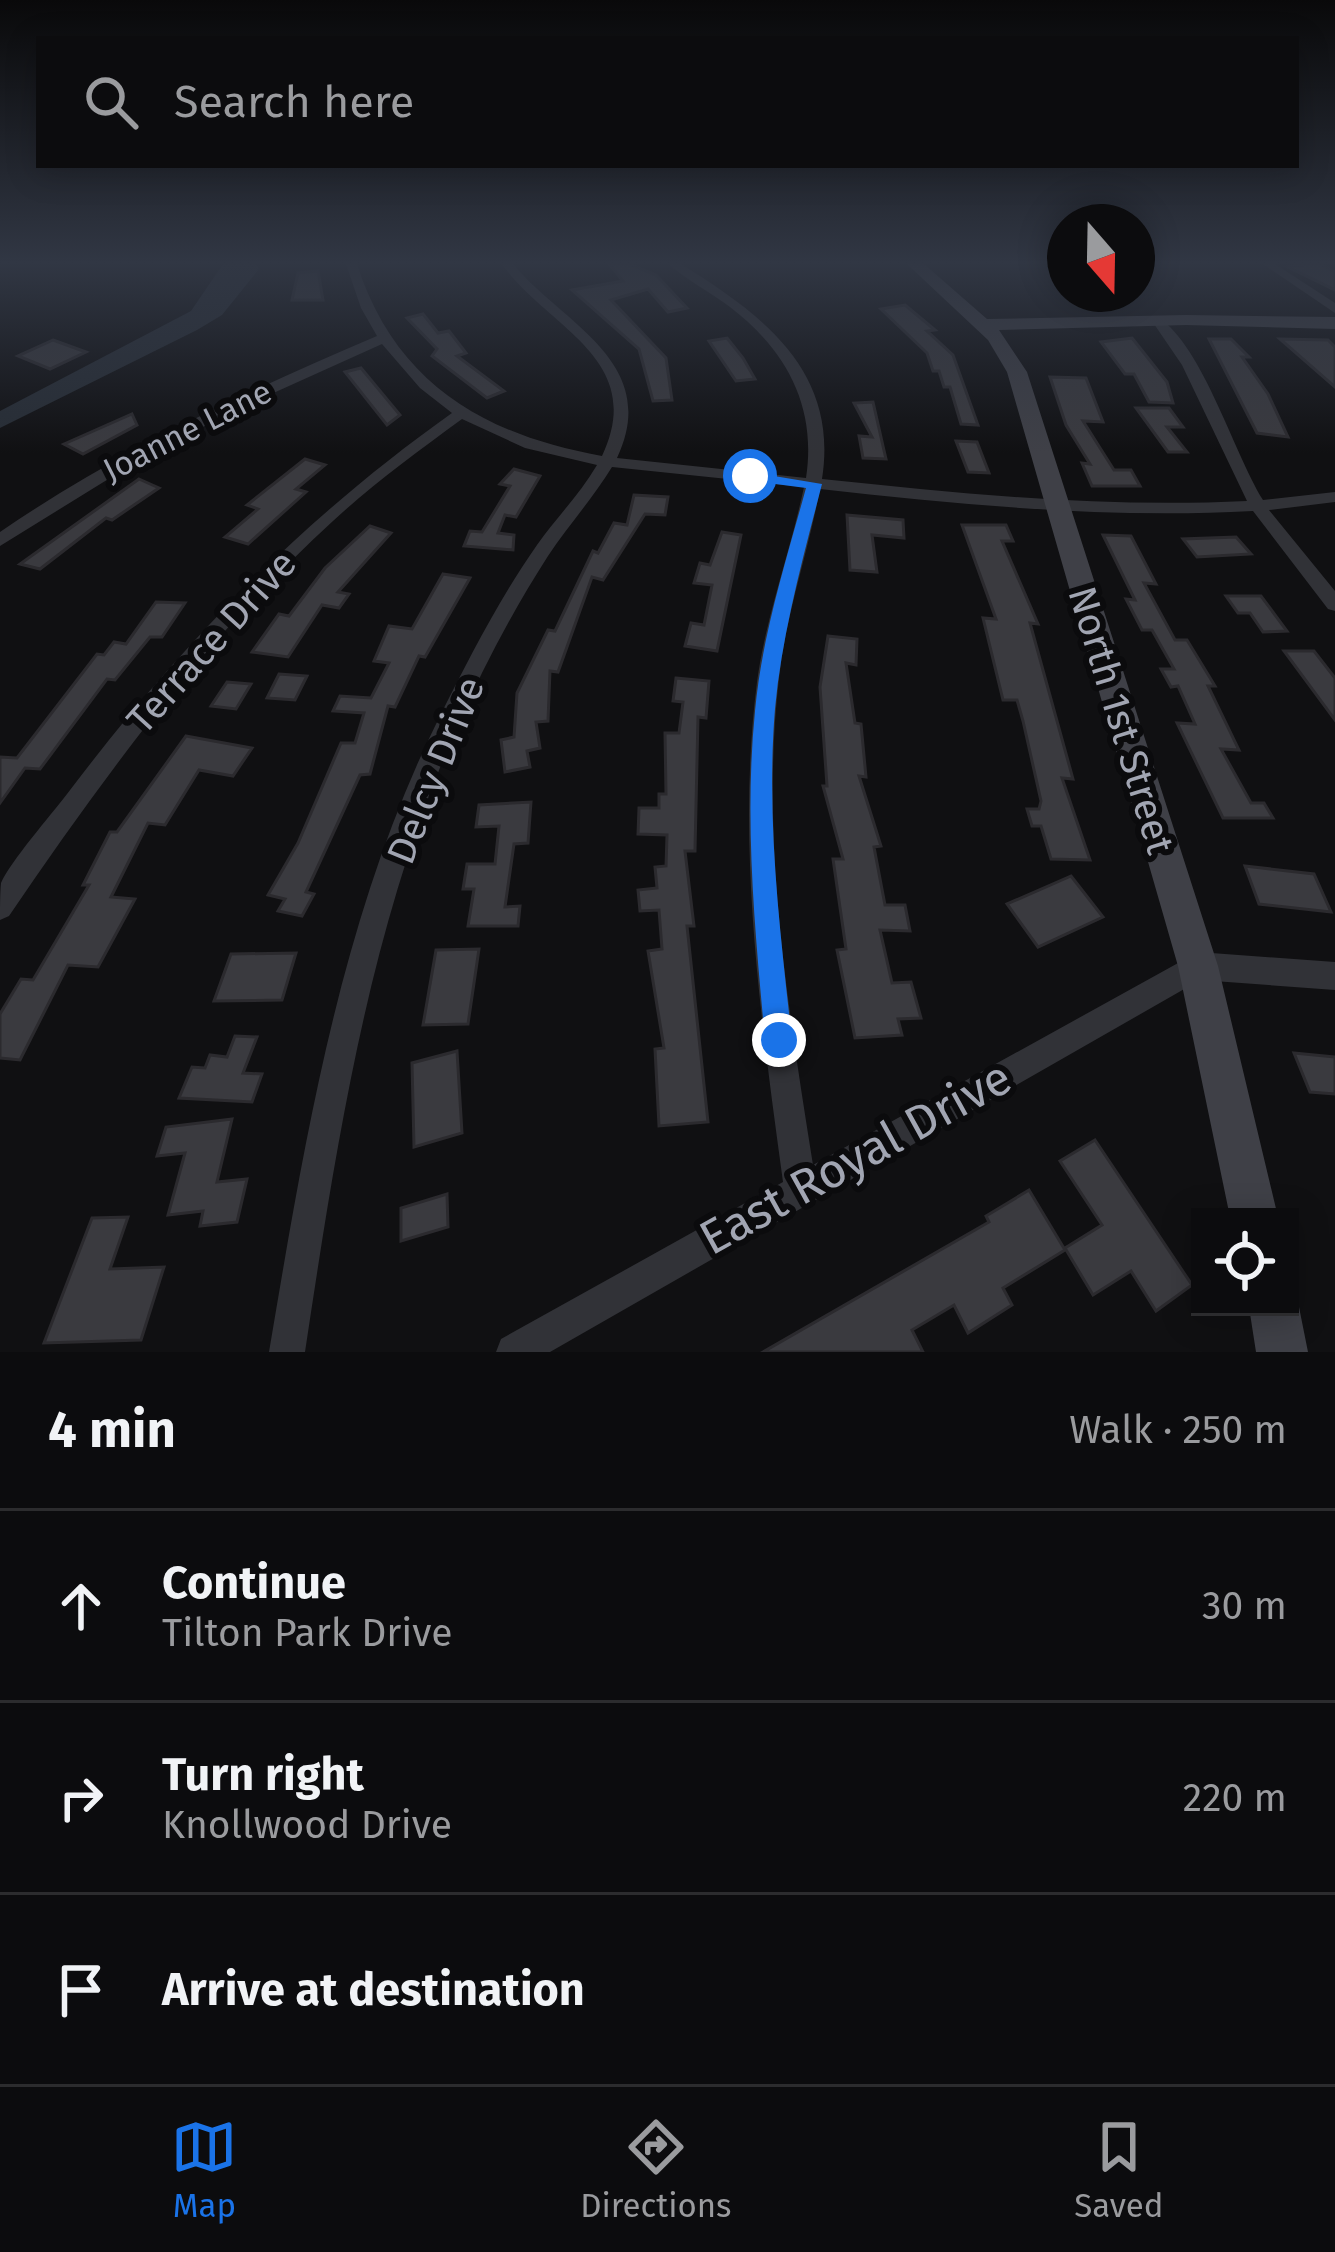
<!DOCTYPE html>
<html lang="en">
<head>
<meta charset="utf-8">
<style>
	body { margin:0; font-family:"Fira Sans",sans-serif; background:#1a1a1c; color:#f1f3f6 }
	.controls { position:absolute; right:36px; bottom:36px; display:grid; overflow:hidden; border-radius:0px; box-shadow:0 6px 30px #0003 }
	.controls button { width:108px; height:108px; display:grid; place-items:center; padding:0; border:0; border-bottom:3px solid #2c2c2e; background:#0c0c0e; color:#f1f3f6; font:60px sans-serif }
	.compass { position:absolute; left:1047px; top:204px; width:108px; height:108px; border-radius:50%; background:#0c0c0e; box-shadow:0 6px 30px #0003; rotate:160deg }
	.stop { position:absolute; width:36px; height:36px; margin:-27px; border:9px solid #1a73e8; border-radius:50%; background:#fff }
	.stop.end { background:#1a73e8; border-color:#fff; box-shadow:0 3px 12px #0008 }
	.list { margin:0; padding:0; list-style:none }
	h2 { display:flex; justify-content:space-between; align-items:center; height:156px; margin:0; padding:0 48px; font-size:51px }
	h2 small { font-size:39px; font-weight:400; color:#9a9b9e }
	.list li { display:grid; grid-template-columns:78px 1fr auto; gap:36px; align-items:center; box-sizing:border-box; height:192px; padding:0 48px; border-top:3px solid #2c2c2e }
	.list b { display:block; font-size:45px; white-space:nowrap }
	.list p { margin:0; font-size:39px; white-space:nowrap; color:#9a9b9e }
	.list em { font-size:39px; font-style:normal; color:#9a9b9e }
	.icon { flex:none; width:66px; height:66px; fill:none; stroke:currentColor; stroke-width:2; stroke-linecap:round; stroke-linejoin:round }
	.map { position:relative; flex:none; width:1335px; height:1352px; overflow:hidden }
	.search { position:absolute; background:#0c0c0e; box-shadow:0 6px 30px #0003; left:36px; right:36px; top:36px; height:132px; display:flex; align-items:center; gap:30px; box-sizing:border-box; padding:0 42px; border-radius:0px; color:#9a9b9e; font-size:45px }
	.sheet { height:732px; background:#0c0c0e }
	nav { display:flex; justify-content:space-around; align-items:center; box-sizing:border-box; height:168px; border-top:3px solid #2c2c2e; background:#0c0c0e; font-size:33px; color:#9a9b9e }
	nav a { display:grid; justify-items:center; gap:6px }
	nav .on { color:#1a73e8 }
	.map>svg:first-child { display:block }
	.water { fill:#272d35 }
	.building { fill:#3a3a3f; stroke:#2b2a2e; stroke-width:3 }
	.lines { fill:none; stroke-linecap:round; stroke-linejoin:round }
	.street { fill:#313237; fill-rule:evenodd }
	.secondary { fill:#3f4047; fill-rule:evenodd }
	.route { fill:#1a73e8 }
	.labels { text-anchor:middle; stroke-width:12; stroke-linejoin:round; paint-order:stroke }
	.far-street-label { font-size:33px; fill:#a1a5b2; stroke:#0b0b0d }
	.street-label { font-size:39px; fill:#a1a5b2; stroke:#0b0b0d }
	.near-street-label { font-size:48px; fill:#a1a5b2; stroke:#0b0b0d }
</style>
</head>
<body>
<div class="map">
<svg width="1335" height="1352" viewBox="0 0 1335 1352">
	<rect width="100%" height="100%" fill="#101012"/>
	<!-- water -->
	<polygon class="water" points="223,264 256,264 259,269 222,315 197,330 0,428 0,411 191,311"/>
	<!-- building -->
	<g class="building">
		<polygon points="609,264 629,264 656,275 687,308 668,312 648,289 611,300 666,358 672,400 653,401 639,349 572,290 623,281"/>
		<polygon points="1294,264 1320,264 1335,272 1335,290 1288,267 1298,266"/>
		<polygon points="318,271 323,300 292,300 298,273"/>
		<polygon points="905,305 935,330 927,331 953,355 978,425 961,424 950,387 944,387 939,371 933,371 927,353 881,309"/>
		<polygon points="423,314 438,333 449,331 466,353 457,356 504,391 487,398 432,356 437,349 407,318"/>
		<polygon points="727,338 743,358 755,379 736,381 709,341"/>
		<polygon points="1132,338 1167,382 1173,403 1149,402 1134,374 1125,374 1101,342"/>
		<polygon points="1209,339 1231,339 1249,357 1242,357 1268,394 1288,437 1257,433"/>
		<polygon points="1280,339 1328,340 1335,347 1335,387"/>
		<polygon points="53,340 86,352 50,369 18,356"/>
		<polygon points="361,368 400,415 387,425 345,372"/>
		<polygon points="1050,377 1086,378 1103,422 1083,421 1114,470 1131,470 1140,486 1092,486 1082,463 1090,464 1066,425"/>
		<polygon points="873,402 883,446 886,459 863,458 859,436 872,437 854,403"/>
		<polygon points="1136,408 1169,408 1183,427 1167,427 1187,452 1168,452"/>
		<polygon points="132,414 137,425 83,454 64,444"/>
		<polygon points="956,441 977,442 989,473 968,472"/>
		<polygon points="305,459 325,465 296,489 306,492 248,544 225,537 258,509 247,505"/>
		<polygon points="514,469 540,476 516,517 505,515 498,533 514,535 513,550 464,546 470,531 482,532 510,486 500,484"/>
		<polygon points="139,479 159,488 112,520 106,518 40,569 20,564"/>
		<polygon points="634,495 668,497 665,515 645,514 603,580 592,577 558,672 550,671 548,721 536,722 540,748 527,751 530,767 505,772 501,740 514,737 517,693 548,630 555,631 593,551 598,553 614,523 627,525"/>
		<polygon points="847,515 903,520 904,538 872,535 877,572 850,570"/>
		<polygon points="962,525 1006,525 1013,541 1002,541 1038,624 1030,623 1073,779 1062,778 1090,860 1051,859 1041,826 1032,826 1027,809 1039,809 1041,801 1023,721 1017,700 1003,700 983,618 996,619"/>
		<polygon points="370,526 391,533 338,592 349,594 339,608 322,605 288,657 252,652 279,614 289,616 325,568"/>
		<polygon points="722,532 741,535 717,651 685,646 691,623 704,625 712,585 694,583 700,563 710,565"/>
		<polygon points="1103,535 1131,536 1156,584 1144,583 1175,640 1187,640 1215,686 1208,686 1239,750 1221,749 1251,803 1264,803 1273,818 1223,818 1177,723 1195,724 1178,686 1171,687 1161,669 1174,669 1152,630 1142,630 1126,599 1135,600"/>
		<polygon points="1236,537 1251,554 1197,557 1183,539"/>
		<polygon points="443,574 470,578 425,657 419,656 395,707 388,706 370,774 360,775 306,892 314,894 302,916 278,911 285,899 268,895 298,843 341,743 355,743 364,713 333,711 340,696 371,698 389,663 374,661 389,626 412,629"/>
		<polygon points="1226,596 1261,596 1287,631 1263,632 1250,613 1238,613"/>
		<polygon points="156,602 185,603 162,637 150,637 115,680 107,679 40,769 25,768 0,803 0,757 17,758 97,654 104,655 114,642 126,644"/>
		<polygon points="828,636 857,639 856,665 846,663 855,723 861,724 866,777 859,776 881,846 874,847 885,905 905,905 910,931 880,930 892,983 911,982 921,1018 898,1019 902,1035 855,1038 837,950 846,949 833,859 843,859 823,786 827,786 820,687"/>
		<polygon points="1284,651 1314,651 1335,678 1335,720"/>
		<polygon points="279,674 307,676 295,700 267,698"/>
		<polygon points="676,678 709,681 706,718 698,717 695,851 685,851 694,926 687,926 708,1122 659,1126 655,1049 664,1048 648,951 662,949 659,910 640,911 638,890 657,888 655,867 666,866 667,835 638,834 639,808 659,808 659,794 666,794 665,733 679,733 683,702 673,701"/>
		<polygon points="227,682 251,684 236,709 211,706"/>
		<polygon points="186,736 252,748 233,776 199,770 165,825 148,823 111,897 135,899 98,967 68,965 20,1060 0,1058 0,1014 21,979 33,980 89,885 83,885 110,832 117,832"/>
		<polygon points="531,802 528,843 514,844 505,907 520,906 518,926 468,926 474,889 463,889 467,864 495,864 499,826 476,827 479,805"/>
		<polygon points="1245,866 1314,874 1331,912 1259,904"/>
		<polygon points="1071,876 1103,917 1038,947 1007,904"/>
		<polygon points="479,949 468,1024 423,1025 436,950"/>
		<polygon points="296,953 282,1000 214,1001 231,954"/>
		<polygon points="235,1036 257,1037 243,1073 262,1074 252,1102 179,1098 192,1067 205,1068 210,1055 227,1057"/>
		<polygon points="457,1051 462,1133 414,1147 412,1063"/>
		<polygon points="1294,1053 1335,1057 1335,1094 1310,1092"/>
		<polygon points="232,1119 217,1182 247,1179 237,1222 200,1226 203,1211 168,1215 185,1153 157,1156 166,1127"/>
		<polygon points="1095,1140 1192,1285 1156,1311 1131,1271 1093,1295 1065,1248 1102,1225 1060,1161"/>
		<polygon points="1029,1190 1065,1250 1003,1288 1012,1305 968,1333 954,1305 912,1330 923,1352 763,1352 989,1222 986,1216"/>
		<polygon points="447,1194 448,1227 401,1241 401,1208"/>
		<polygon points="128,1217 110,1269 164,1267 141,1340 44,1343 92,1218"/>
	</g>
	<g class="lines">
		<!-- street -->
		<g class="street">
			<path d="M346,264H357C395,383 484,435 602,456C648,358 547,328 502,264H513C563,324 662,362 617,458L806,478C817,406 786,350 730,307C710,292 687,280 668,264H681C763,315 839,371 822,479C964,494 1104,508 1247,501L1182,365L1152,321L1158,317C1203,347 1233,451 1263,500L1335,492V502L1269,510L1335,591V611L1328,609L1253,511C1108,519 965,505 820,489C808,553 786,614 779,678C760,839 788,1007 813,1165L1198,952L1335,962V990L1200,980L550,1352H496L501,1339L783,1182C761,1019 736,847 757,682C766,616 790,553 804,487L612,467C593,498 568,526 548,556C514,609 483,667 458,725C370,922 337,1140 305,1352H269C305,1139 341,915 438,720C468,660 499,599 537,545C556,518 580,494 597,465L525,448L462,419C417,452 373,484 333,521C206,637 105,775 9,916L0,920C0,909 0,893 1,883C10,862 51,815 67,794C179,646 300,521 452,413L420,388L382,344L240,408L144,457L0,546V532C118,451 246,392 377,336L361,308Z"/>
			<polygon points="1263,264 1275,264 1335,303 1335,313"/>
		</g>
		<!-- secondary -->
		<g class="secondary">
			<polygon points="907,264 924,264 987,319 1186,315 1335,317 1335,329 1186,325 999,330 1027,372 1218,966 1278,1217 1230,1217 1178,966 1007,372 988,340"/>
			<polygon points="1290,1288 1299,1307 1308,1352 1256,1352 1249,1307 1290,1307"/>
		</g>
	</g>
	<!-- sky -->
	<linearGradient id="sky" x2="0" y2="1"><stop stop-color="#09090a"/><stop offset="0.58" stop-color="#313744"/><stop offset="1" stop-color="#313744" stop-opacity="0"/></linearGradient>
	<rect width="1335" height="453" fill="url(#sky)"/>
	<!-- route -->
	<path class="route" d="M750,472L822,484C803,558 782,633 775,709C766,820 780,930 792,1040L779,1054L765,1040C755,931 744,821 755,711C762,635 786,561 806,488L744,480Z"/>
	<g class="labels">
		<!-- far-street labels -->
		<g class="far-street-label">
			<text transform="translate(187 430) rotate(-27)" y="12">Joanne Lane</text>
		</g>
		<!-- street labels -->
		<g class="street-label">
			<text transform="translate(211 641) rotate(-48)" y="14">Terrace Drive</text>
			<text transform="translate(1122 720) rotate(73)" y="14">North 1st Street</text>
			<text transform="translate(435 770) rotate(-68)" y="14">Delcy Drive</text>
		</g>
		<!-- near-street labels -->
		<g class="near-street-label">
			<text transform="translate(855 1157) rotate(-29)" y="17">East Royal Drive</text>
		</g>
	</g>
</svg>
<div class="controls">
<button><svg class="icon" aria-label="locate" viewBox="0 0 24 24"><circle cx="12" cy="12" r="6"/><path d="M12 2v4M12 18v4M2 12h4M18 12h4"/></svg></button>
</div>
<svg class="compass" viewBox="-18 -18 36 36"><path d="M0-13l5 13h-10z" fill="#e53935"/><path d="M0 13l5-13h-10z" fill="#9a9b9e"/></svg>
<div class="stop" style="left:750px;top:476px"></div>
<div class="stop end" style="left:779px;top:1040px"></div>
<div class="search"><svg class="icon" aria-label="search" viewBox="0 0 24 24"><circle cx="10" cy="10" r="6"/><path d="M15 15l6 6"/></svg>Search here</div>
</div>
<section class="sheet">
<h2>4 min<small>Walk · 250 m</small></h2>
<ul class="list">
<li><svg class="icon" aria-label="ahead" viewBox="0 0 24 24"><path d="M12 20V5M6 11l6-6 6 6"/></svg><div><b>Continue</b><p>Tilton Park Drive</p></div><em>30 m</em></li>
<li><svg class="icon" aria-label="right" viewBox="0 0 24 24"><path d="M7 20v-9h11M14 6l5 5-5 5"/></svg><div><b>Turn right</b><p>Knollwood Drive</p></div><em>220 m</em></li>
<li><svg class="icon" aria-label="arrive" viewBox="0 0 24 24"><path d="M6 21V4h12l-3 4 3 4H6"/></svg><div><b>Arrive at destination</b></div></li>
</ul>
</section>
<nav>
<a class="on"><svg class="icon" aria-label="map" viewBox="0 0 24 24"><path d="M3 6l6-2 6 2 6-2v14l-6 2-6-2-6 2zM9 4v14M15 6v14"/></svg>Map</a>
<a><svg class="icon" aria-label="directions" viewBox="0 0 24 24"><path d="M12 3l9 9-9 9-9-9zM9 14v-3h6M13 9l2 2-2 2"/></svg>Directions</a>
<a><svg class="icon" aria-label="saved" viewBox="0 0 24 24"><path d="M7 4h10v16l-5-4-5 4z"/></svg>Saved</a>
</nav>
</body>
</html>
